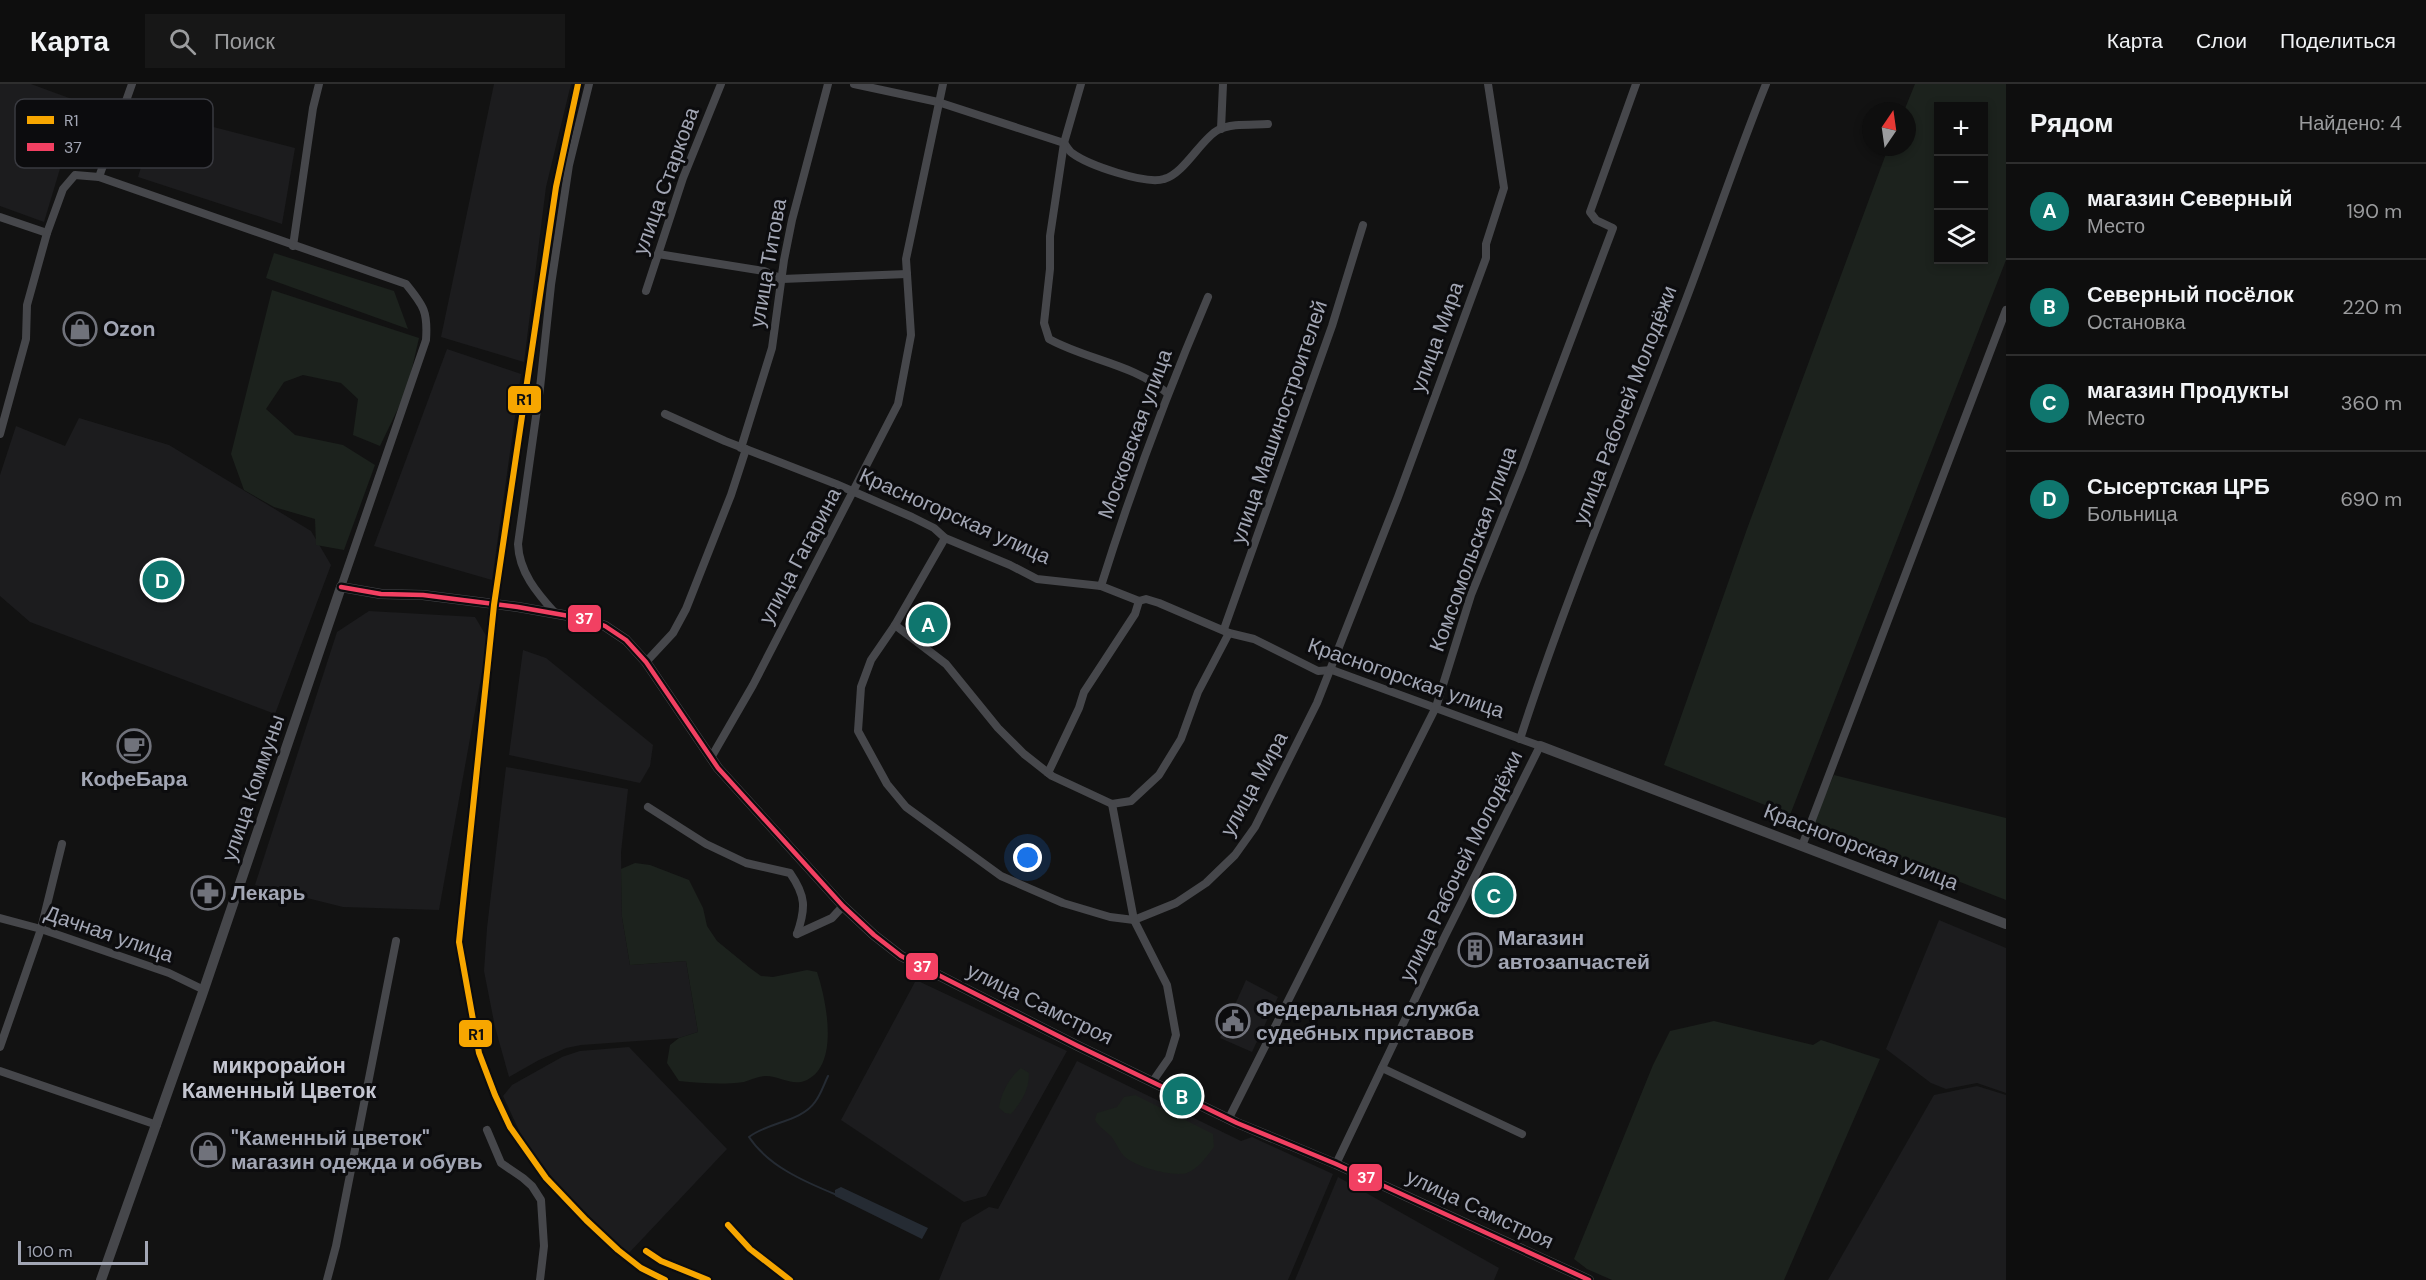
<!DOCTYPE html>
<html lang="ru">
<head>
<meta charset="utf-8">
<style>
	body { margin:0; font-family:"DM Sans",sans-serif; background:#171717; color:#f1f3f6 }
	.controls { position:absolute; right:18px; top:18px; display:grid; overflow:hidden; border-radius:0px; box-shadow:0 3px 9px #0003 }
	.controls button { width:54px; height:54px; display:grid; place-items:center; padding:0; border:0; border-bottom:2px solid #2e2e2e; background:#0e0e0e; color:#f1f3f6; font:30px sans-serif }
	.compass { position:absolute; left:1862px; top:18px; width:54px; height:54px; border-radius:50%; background:#0e0e0e; box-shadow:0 3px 9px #0003; rotate:13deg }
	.scale { position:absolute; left:18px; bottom:15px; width:130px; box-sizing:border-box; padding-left:6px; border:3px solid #a2a6b4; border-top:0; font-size:16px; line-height:21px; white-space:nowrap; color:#a2a6b4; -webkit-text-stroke:4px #0c0c0e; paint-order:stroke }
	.you { position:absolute; left:1028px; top:774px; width:21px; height:21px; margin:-15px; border:4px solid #fff; border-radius:50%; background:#1a73e8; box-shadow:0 0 0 9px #1a73e833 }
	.badge { display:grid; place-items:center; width:39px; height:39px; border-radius:50%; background:#0f766e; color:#fff; font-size:20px; font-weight:700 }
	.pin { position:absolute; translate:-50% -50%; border:3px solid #fff; box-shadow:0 2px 6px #0006 }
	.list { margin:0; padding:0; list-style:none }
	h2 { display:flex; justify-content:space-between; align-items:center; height:78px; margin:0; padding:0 24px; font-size:26px }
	h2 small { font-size:20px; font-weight:400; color:#9b9c9e }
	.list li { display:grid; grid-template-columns:39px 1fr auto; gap:18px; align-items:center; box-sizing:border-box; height:96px; padding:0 24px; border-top:2px solid #2e2e2e }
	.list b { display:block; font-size:22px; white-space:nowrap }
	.list p { margin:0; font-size:20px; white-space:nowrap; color:#9b9c9e }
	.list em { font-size:20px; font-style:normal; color:#9b9c9e }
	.icon { flex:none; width:33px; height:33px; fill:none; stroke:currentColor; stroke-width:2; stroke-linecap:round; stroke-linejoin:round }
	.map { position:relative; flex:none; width:2006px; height:1196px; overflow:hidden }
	header { display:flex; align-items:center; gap:36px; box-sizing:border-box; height:84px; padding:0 30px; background:#0e0e0e; border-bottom:2px solid #2e2e2e }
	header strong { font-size:28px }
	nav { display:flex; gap:33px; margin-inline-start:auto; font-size:21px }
	.search { width:420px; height:54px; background:#171717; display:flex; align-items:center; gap:15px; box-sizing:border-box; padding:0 21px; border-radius:0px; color:#9b9c9e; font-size:22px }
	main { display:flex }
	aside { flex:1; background:#0e0e0e }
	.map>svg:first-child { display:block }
	.built { fill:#1c1c1e }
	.green { fill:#1c221d; fill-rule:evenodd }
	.water { fill:#252b33 }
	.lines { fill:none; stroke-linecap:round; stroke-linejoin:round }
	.stream { stroke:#252b33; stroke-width:2 }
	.minor { stroke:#46474b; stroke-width:8 }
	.tertiary { stroke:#46474b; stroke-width:10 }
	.bus-1-casing { stroke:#0c0c0e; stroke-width:9 }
	.bus-1 { stroke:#f24062; stroke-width:4.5 }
	.rail-1-casing { stroke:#0c0c0e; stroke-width:10 }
	.rail-1 { stroke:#f7a600; stroke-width:6 }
	.labels { text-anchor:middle; stroke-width:6; stroke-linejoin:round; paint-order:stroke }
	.street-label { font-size:21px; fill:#a2a6b4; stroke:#0c0c0e }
	.poi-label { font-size:21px; font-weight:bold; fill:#a2a6b4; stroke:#0c0c0e; text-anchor:start }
	.neighbourhood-label { font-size:22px; font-weight:bold; fill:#c3c5d0; stroke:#0c0c0e }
	.key { fill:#0c0c0e; stroke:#393a40; stroke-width:1.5 }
	.key-label { font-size:16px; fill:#a2a6b4 }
	.line-badge { stroke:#0c0c0e; stroke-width:2 }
	.badge-label { font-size:16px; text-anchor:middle; font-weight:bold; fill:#fff }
	.pale-badge-label { font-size:16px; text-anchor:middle; font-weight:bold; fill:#111 }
</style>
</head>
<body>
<header>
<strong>Карта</strong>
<div class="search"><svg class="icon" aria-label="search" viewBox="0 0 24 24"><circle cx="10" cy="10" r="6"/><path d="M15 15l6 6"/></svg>Поиск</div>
<nav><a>Карта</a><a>Слои</a><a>Поделиться</a></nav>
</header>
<main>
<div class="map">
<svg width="2006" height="1196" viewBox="0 0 2006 1196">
	<rect width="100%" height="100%" fill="#121212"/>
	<!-- built -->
	<g class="built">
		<polygon points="0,0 31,0 80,18 44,138 0,122"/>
		<polygon points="494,0 571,0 546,103 524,278 441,253"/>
		<polygon points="171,32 295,64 282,140 138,93 152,46"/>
		<polygon points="447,265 521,290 492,496 374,462"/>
		<polygon points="79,334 169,361 311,447 331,481 275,630 30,538 0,512 0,391 16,342 65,362"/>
		<polygon points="369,527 475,533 488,555 439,826 343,823 255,801 337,548"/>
		<polygon points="523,566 546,574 653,661 650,682 640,699 509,671"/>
		<polygon points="506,683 628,705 621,768 622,833 630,881 686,877 698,948 679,954 581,961 566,964 539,976 509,993 495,943 484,887 487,844"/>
		<polygon points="1939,836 2006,864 2006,1009 1977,999 1946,1005 1931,999 1886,965"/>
		<polygon points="916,896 1067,967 986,1112 964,1118 841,1036"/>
		<polygon points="1246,896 1278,913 1252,968 1220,954"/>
		<polygon points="629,963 727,1065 628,1170 561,1105 524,1057 503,1012 512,1001 562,973 580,967"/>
		<polygon points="1077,977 1241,1057 1252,1053 1333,1090 1288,1196 939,1196 962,1139 989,1123 998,1125"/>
		<polygon points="1977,1002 2006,1011 2006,1196 1828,1196 1934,1011"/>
		<polygon points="1338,1093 1499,1184 1494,1196 1295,1196"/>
	</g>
	<!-- green -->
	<g class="green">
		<path d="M1915,0H2006V176L1790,731L1664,681L1747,445L1887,67L1889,63H1907V27H1904ZM1938,22H1984V176H1938Z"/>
		<polygon points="274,169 394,207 408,245 266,194"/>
		<polygon points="272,206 419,254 407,306 380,362 353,351 358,315 341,299 303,291 284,298 266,325 295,351 343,361 375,381 344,466 316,461 315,435 274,423 244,406 231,370"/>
		<polygon points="1834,691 2006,734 2006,816 1812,740"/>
		<path d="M635,779L650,781L689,796L703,824L707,842L717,857L750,884L761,892L773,893L807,886L817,888C826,915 840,980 807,996C793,1003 780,992 766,992C759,992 751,996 744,998C722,1001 700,999 679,997L667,979L670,961L679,954L698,948L686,877L630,881L622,833L621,785Z"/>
		<polygon points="1714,937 1813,961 1821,956 1880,975 1784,1196 1612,1196 1587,1185 1574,1175 1653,981 1670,947"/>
		<path d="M1021,984L1029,989C1029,1006 1022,1017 1011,1030L1005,1029L999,1024C1000,1011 1010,992 1021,984Z"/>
		<path d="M1135,1011L1213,1050L1214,1063C1207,1072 1198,1085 1187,1089C1172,1093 1135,1083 1124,1072C1119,1067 1116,1058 1111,1052C1105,1046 1099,1043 1095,1036L1097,1029L1117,1023L1124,1013Z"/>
	</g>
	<!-- water -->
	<polygon class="water" points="841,1103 928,1144 922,1155 835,1112 835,1106"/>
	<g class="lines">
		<!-- stream -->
		<path class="stream" d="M828,992C824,1000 821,1010 815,1018C801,1038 768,1038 749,1053C768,1082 805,1098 837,1111"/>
		<!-- minor -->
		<g class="minor">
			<path d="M854,0L938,18L1064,59C1067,63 1069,67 1072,69C1088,81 1146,101 1164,95C1184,90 1202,54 1218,46C1231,39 1253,41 1268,40"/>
			<path d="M1081,0L1064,59L1050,152V185L1044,239L1049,255C1087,276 1134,280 1167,309"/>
			<polyline points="1221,45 1223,0"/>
			<polyline points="99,93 132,0"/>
			<polyline points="0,133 47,149"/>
			<polyline points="293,162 313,24 319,0"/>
			<polyline points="658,170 764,187 782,195 907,190"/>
			<polyline points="646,207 683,94 721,0"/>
			<polyline points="665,330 725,357 836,400 912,433 934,444 945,454 1010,481 1037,495 1101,502 1139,517 1146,515 1159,519 1229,549 1254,555 1318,587 1332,586 1540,662 1445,852 1336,1080"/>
			<path d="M0,350L26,255L27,221L47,149L63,105L75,91L99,93L406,200C424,222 428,228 426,256L341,503"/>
			<polyline points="741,364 772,264 784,176 792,136 828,0"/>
			<polyline points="945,454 895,541 871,576 861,603 858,647 887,700 906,723 1001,792 1063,819 1110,833 1134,836 1176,819 1206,799 1235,771 1255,743 1317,619 1398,413 1486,174 1486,160 1504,104 1488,0"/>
			<path d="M1101,502C1132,403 1167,309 1208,213"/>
			<path d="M555,529C537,509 519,488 518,460L540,304L551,201L569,81L589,0"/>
			<polyline points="895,541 946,580 998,644 1024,670 1052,692 1112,720 1131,717 1159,691 1181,655 1198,608 1229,549"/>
			<polyline points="1224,545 1332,242 1363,141"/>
			<polyline points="646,578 673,549 686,525 731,411 746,365"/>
			<path d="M1520,655C1567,510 1627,369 1682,226C1711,151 1736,74 1766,0"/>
			<polyline points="712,672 753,601 898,320 911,251 906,175 943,0"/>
			<polyline points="1048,689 1079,624 1084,608 1135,530 1139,517"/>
			<polyline points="1112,720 1134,836 1167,901 1176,951 1169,974 1153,997"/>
			<path d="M648,723L706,760L746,779L790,789C806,812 806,824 797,850"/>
			<polyline points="1802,762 2006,226"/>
			<polyline points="0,834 41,845 169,889 204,906"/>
			<polyline points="797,850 832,834 843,822"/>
			<polyline points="0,963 41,845 62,760"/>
			<polyline points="1382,984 1522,1050"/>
			<polyline points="0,987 157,1041"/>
			<polyline points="1229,1034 1436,623 1471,511 1522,385 1613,144 1596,136 1590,128 1636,0"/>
			<polyline points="487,1046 501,1079 523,1094 532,1102 541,1116 544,1162 540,1196"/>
			<polyline points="327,1196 336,1162 396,857"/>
		</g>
		<!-- tertiary -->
		<g class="tertiary">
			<polyline points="1540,662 2006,840"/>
			<polyline points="101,1196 202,911 341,503 381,510 423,511 518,523 586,535 605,542 626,556 646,578 718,684 843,822 874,851 901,872 1078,962 1237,1039 1336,1080 1589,1196"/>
		</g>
		<!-- bus-1 casing -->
		<g class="bus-1-casing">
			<polyline id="bus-1" points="341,503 381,510 423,511 518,523 586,535 605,542 626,556 646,578 718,684 843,822 874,851 901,872 1078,962 1237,1039 1336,1080 1589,1196"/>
		</g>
		<!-- bus-1 -->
		<use href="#bus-1" class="bus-1"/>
		<!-- rail-1 casing -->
		<g class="rail-1-casing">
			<g id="rail-1">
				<polyline points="578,0 556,103 494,521 459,858 479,969 495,1011 510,1043 546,1094 586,1136 618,1166 641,1184 665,1196"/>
				<polyline points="728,1141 750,1165 790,1196"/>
				<polyline points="646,1167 661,1177 708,1196"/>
			</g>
		</g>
		<!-- rail-1 -->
		<use href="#rail-1" class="rail-1"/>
	</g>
	<!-- icons -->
	<defs>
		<g id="shop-ring" transform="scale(1.725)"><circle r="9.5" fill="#0c0c0e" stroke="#70727b" stroke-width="1.5"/><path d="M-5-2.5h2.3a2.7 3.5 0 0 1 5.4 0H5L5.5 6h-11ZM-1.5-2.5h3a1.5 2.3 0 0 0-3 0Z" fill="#70727b"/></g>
		<g id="cafe-ring" transform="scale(1.725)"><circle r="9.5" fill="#0c0c0e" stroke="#70727b" stroke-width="1.5"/><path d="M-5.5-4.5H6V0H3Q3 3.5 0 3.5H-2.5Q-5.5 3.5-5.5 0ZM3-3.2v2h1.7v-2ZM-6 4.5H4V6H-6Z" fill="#70727b"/></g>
		<g id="pharmacy-ring" transform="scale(1.725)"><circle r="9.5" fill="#0c0c0e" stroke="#70727b" stroke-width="1.5"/><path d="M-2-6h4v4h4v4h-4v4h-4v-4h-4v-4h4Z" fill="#70727b"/></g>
		<g id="building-ring" transform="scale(1.725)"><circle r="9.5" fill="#0c0c0e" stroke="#70727b" stroke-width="1.5"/><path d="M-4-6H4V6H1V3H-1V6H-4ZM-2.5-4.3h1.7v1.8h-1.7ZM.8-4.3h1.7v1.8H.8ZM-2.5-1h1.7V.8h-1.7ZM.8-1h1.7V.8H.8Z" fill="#70727b"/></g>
		<g id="civic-ring" transform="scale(1.725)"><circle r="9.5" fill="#0c0c0e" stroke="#70727b" stroke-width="1.5"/><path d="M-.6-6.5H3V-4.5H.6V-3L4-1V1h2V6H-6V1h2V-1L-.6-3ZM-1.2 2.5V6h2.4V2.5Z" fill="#70727b"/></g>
	</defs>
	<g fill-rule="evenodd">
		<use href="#shop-ring" x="80" y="245"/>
		<use href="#cafe-ring" x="134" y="662"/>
		<use href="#pharmacy-ring" x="208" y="809"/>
		<use href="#building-ring" x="1475" y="866"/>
		<use href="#civic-ring" x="1233" y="937"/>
		<use href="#shop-ring" x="208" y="1066"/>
	</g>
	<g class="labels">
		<!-- street labels -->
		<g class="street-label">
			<text transform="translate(666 97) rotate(-70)" y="7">улица Старкова</text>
			<text transform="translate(768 179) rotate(-80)" y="7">улица Титова</text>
			<text transform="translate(1437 253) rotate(-70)" y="7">улица Мира</text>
			<text transform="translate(1625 321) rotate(-69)" y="7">улица Рабочей Молодёжи</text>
			<text transform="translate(1279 338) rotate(-71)" y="7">улица Машиностроителей</text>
			<text transform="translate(1135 350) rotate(-70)" y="7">Московская улица</text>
			<text transform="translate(955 432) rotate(24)" y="7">Красногорская улица</text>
			<text transform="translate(1473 465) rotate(-70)" y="7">Комсомольская улица</text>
			<text transform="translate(800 472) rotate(-62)" y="7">улица Гагарина</text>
			<text transform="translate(1406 594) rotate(19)" y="7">Красногорская улица</text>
			<text transform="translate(1254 700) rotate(-61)" y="7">улица Мира</text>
			<text transform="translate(253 704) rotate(-71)" y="7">улица Коммуны</text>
			<text transform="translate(1861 763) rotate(21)" y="7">Красногорская улица</text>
			<text transform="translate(1461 782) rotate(-64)" y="7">улица Рабочей Молодёжи</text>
			<text transform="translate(109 850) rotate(19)" y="7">Дачная улица</text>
			<text transform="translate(1040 920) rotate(26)" y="7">улица Самстроя</text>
			<text transform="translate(1480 1125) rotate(25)" y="7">улица Самстроя</text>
		</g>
		<!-- poi labels -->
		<g class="poi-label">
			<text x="103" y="252">Ozon</text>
			<text x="134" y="702" text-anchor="middle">КофеБара</text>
			<text x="231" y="816">Лекарь</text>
			<text x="1498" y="861">Магазин<tspan x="1498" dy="24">автозапчастей</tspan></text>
			<text x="1256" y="932">Федеральная служба<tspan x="1256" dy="24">судебных приставов</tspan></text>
			<text x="231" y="1061">"Каменный цветок"<tspan x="231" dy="24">магазин одежда и обувь</tspan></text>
		</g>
		<!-- neighbourhood labels -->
		<g class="neighbourhood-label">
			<text x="279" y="989">микрорайон<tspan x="279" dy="25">Каменный Цветок</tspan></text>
		</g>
	</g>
	<!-- legend -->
	<rect x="15" y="15" width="198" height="69" rx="9" class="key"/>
	<rect x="27" y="32" width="27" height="8" fill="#f7a600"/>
	<rect x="27" y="59" width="27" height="8" fill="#f24062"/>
	<g class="key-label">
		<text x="64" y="42">R1</text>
		<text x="64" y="69">37</text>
	</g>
	<g class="line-badge">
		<rect x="507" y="301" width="35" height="29" rx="6" fill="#f7a600"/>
		<rect x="567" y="520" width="35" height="29" rx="6" fill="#f24062"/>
		<rect x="905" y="868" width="34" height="29" rx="6" fill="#f24062"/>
		<rect x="458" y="935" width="35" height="29" rx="6" fill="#f7a600"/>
		<rect x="1348" y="1079" width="35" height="29" rx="6" fill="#f24062"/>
	</g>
	<g class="badge-label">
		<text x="584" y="540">37</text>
		<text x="922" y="888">37</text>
		<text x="1366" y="1099">37</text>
	</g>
	<g class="pale-badge-label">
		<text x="524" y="321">R1</text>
		<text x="476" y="956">R1</text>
	</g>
</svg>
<div class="controls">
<button>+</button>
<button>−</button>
<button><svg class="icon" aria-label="layers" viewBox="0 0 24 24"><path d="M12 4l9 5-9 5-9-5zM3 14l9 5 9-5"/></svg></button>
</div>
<svg class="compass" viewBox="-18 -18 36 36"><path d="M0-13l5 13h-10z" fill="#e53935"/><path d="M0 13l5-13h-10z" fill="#9b9c9e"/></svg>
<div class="scale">100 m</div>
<div class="you"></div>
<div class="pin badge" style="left:928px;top:540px">A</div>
<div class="pin badge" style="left:1182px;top:1012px">B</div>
<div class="pin badge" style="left:1494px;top:811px">C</div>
<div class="pin badge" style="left:162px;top:496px">D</div>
</div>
<aside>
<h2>Рядом<small>Найдено: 4</small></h2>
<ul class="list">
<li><span class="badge">A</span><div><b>магазин Северный</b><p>Место</p></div><em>190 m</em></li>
<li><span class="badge">B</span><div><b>Северный посёлок</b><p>Остановка</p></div><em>220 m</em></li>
<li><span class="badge">C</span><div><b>магазин Продукты</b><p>Место</p></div><em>360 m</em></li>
<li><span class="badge">D</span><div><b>Сысертская ЦРБ</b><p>Больница</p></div><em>690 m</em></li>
</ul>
</aside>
</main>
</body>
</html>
